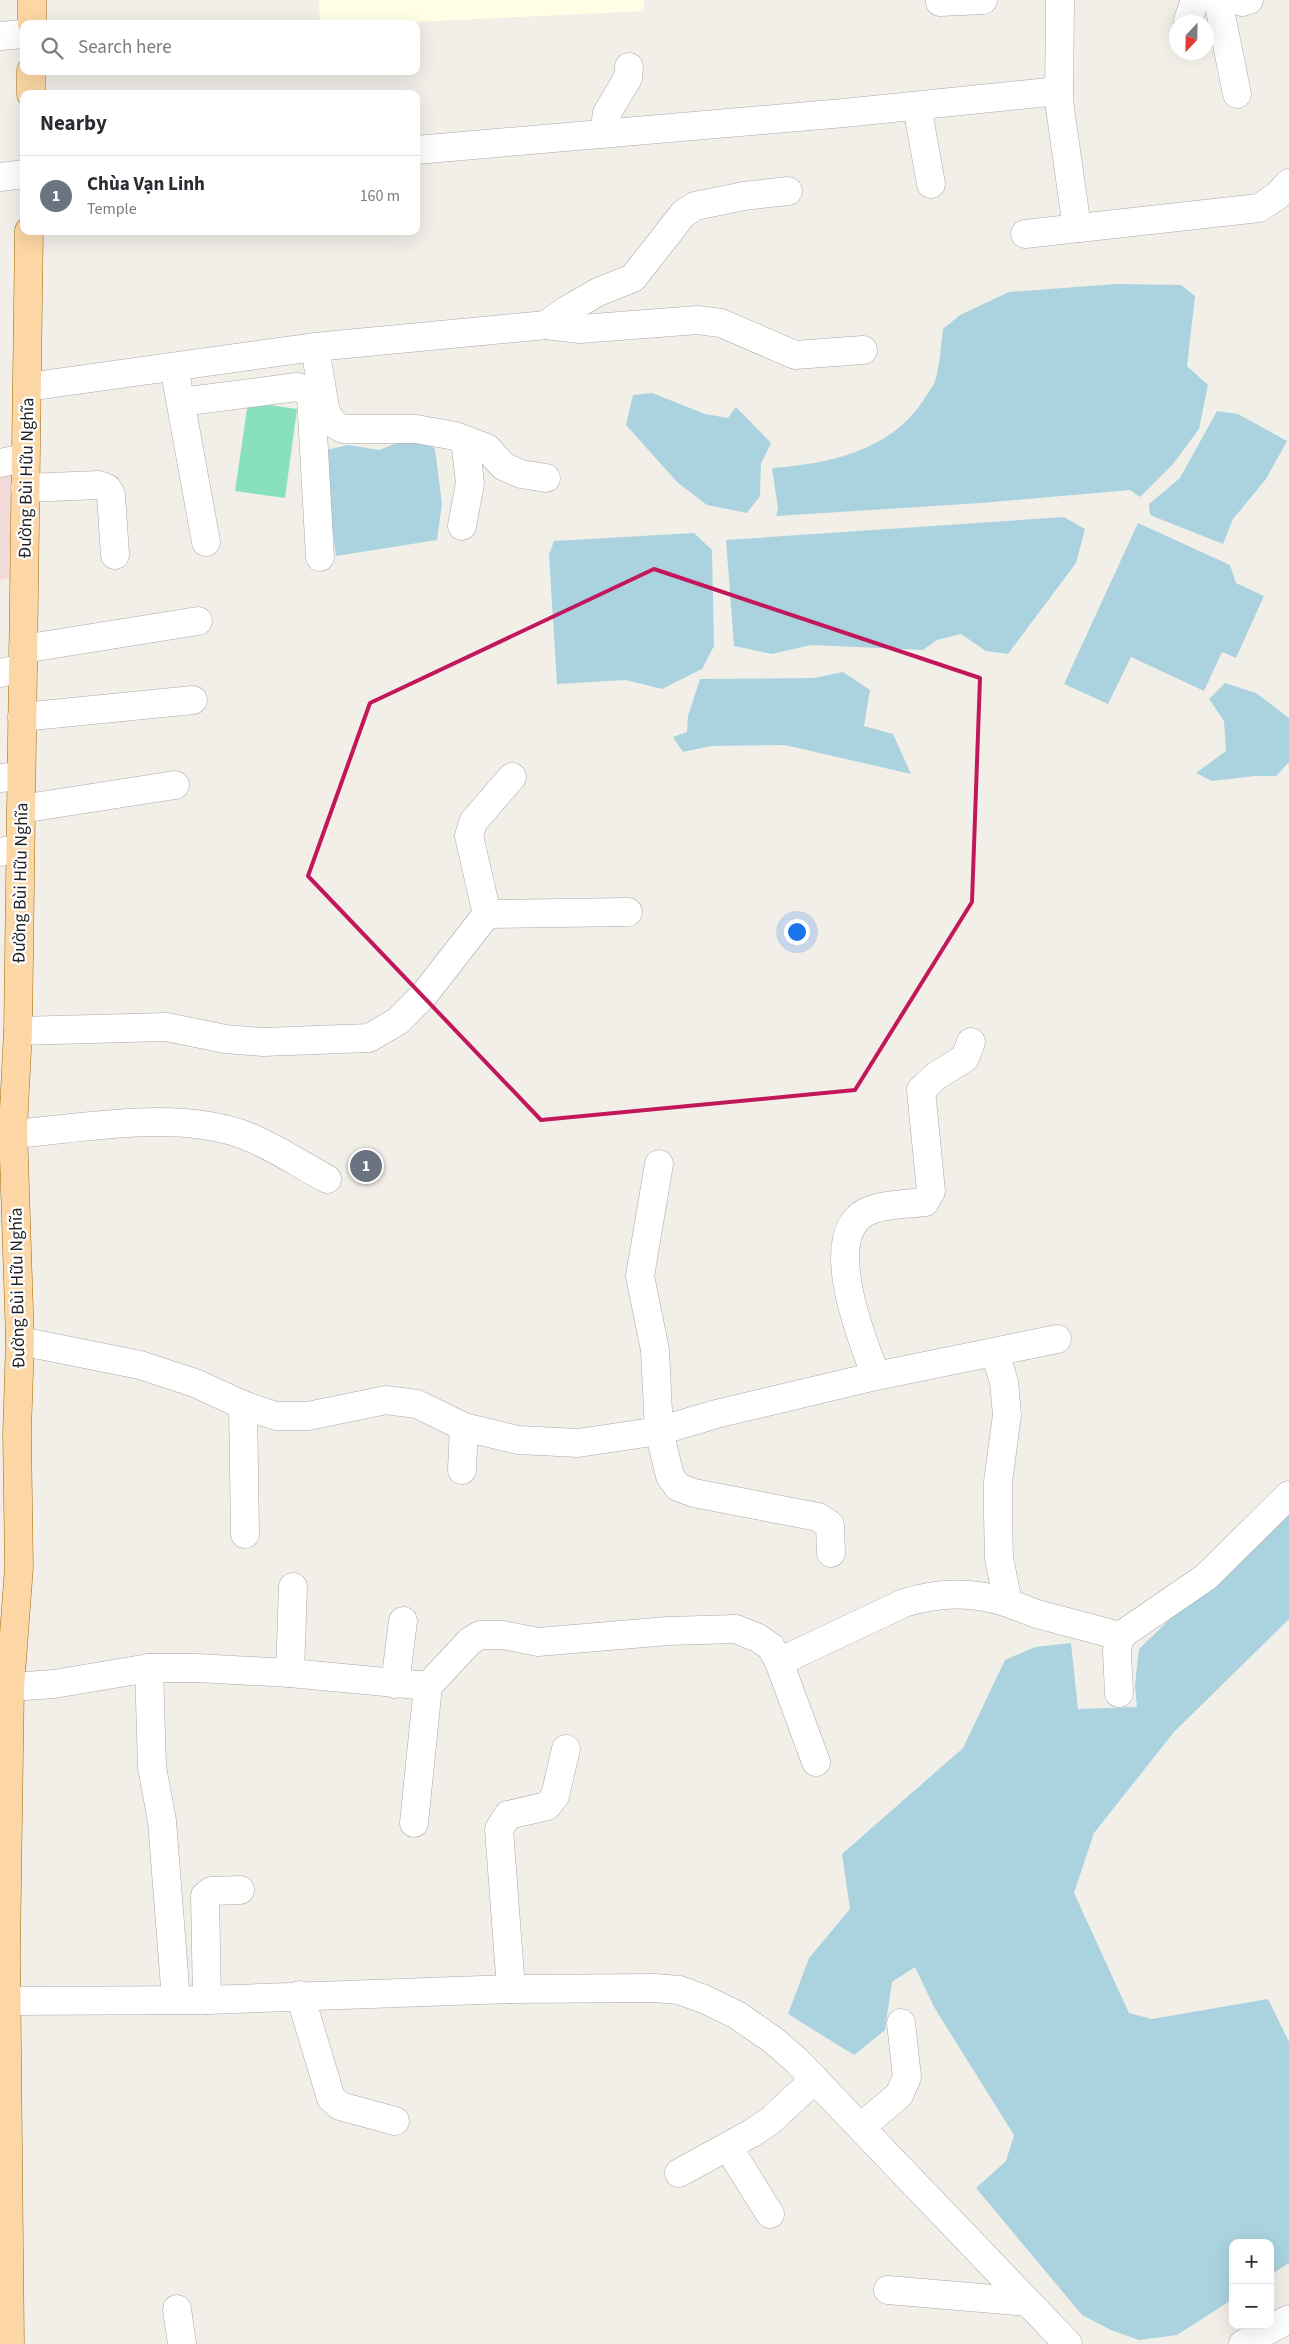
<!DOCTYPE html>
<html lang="en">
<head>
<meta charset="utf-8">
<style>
	body { margin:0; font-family:"Source Sans 3",sans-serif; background:#f7f7f7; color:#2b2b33 }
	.controls { position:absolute; right:15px; bottom:15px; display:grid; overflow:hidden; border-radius:10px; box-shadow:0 5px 20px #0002 }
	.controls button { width:45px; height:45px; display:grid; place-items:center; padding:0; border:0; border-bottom:1px solid #e1e1e2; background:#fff; color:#2b2b33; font:25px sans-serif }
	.compass { position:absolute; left:1169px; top:15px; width:45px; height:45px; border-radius:50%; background:#fff; box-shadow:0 5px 20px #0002; rotate:202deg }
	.you { position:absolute; left:796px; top:931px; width:18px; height:18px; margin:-12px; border:4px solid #fff; border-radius:50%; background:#1a73e8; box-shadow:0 0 0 8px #1a73e833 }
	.badge { display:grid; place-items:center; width:32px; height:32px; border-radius:50%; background:#0f766e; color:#fff; font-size:16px; font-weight:700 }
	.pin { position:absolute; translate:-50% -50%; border:2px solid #fff; box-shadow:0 1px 5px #0006 }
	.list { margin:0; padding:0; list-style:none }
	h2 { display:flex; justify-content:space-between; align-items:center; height:65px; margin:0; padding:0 20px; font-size:21px }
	h2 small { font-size:16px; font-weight:400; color:#7c7c81 }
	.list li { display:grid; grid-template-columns:32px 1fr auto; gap:15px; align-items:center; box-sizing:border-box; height:80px; padding:0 20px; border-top:1px solid #e1e1e2 }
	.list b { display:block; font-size:19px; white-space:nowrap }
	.list p { margin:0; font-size:16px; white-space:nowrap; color:#7c7c81 }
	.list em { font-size:16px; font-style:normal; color:#7c7c81 }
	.icon { flex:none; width:28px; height:28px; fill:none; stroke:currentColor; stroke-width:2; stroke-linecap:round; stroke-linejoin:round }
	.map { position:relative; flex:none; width:1289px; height:2344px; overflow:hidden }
	.search { position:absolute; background:#fff; box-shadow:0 5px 20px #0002; left:20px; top:20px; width:400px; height:55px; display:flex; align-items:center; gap:12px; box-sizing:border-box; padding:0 18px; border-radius:10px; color:#7c7c81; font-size:19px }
	.panel { position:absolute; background:#fff; box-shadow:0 5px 20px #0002; left:20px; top:90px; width:400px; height:145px; border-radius:10px }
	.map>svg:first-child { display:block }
	.commercial { fill:#f2dad9 }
	.education { fill:#ffffe5 }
	.pitch { fill:#88e0be }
	.water { fill:#aad3df }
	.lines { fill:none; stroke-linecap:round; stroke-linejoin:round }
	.minor-casing { stroke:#a9a9a9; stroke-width:29 }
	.major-casing { stroke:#a06b00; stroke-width:29 }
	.minor { stroke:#fff; stroke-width:28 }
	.major { stroke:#fcd6a4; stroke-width:28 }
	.marked { fill:none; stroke:#c2185b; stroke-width:4; stroke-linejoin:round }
	.labels { text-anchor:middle; stroke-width:4.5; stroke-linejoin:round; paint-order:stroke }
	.street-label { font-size:18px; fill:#222; stroke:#fff }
</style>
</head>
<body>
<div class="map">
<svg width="1289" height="2344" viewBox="0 0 1289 2344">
	<rect width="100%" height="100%" fill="#f2efe9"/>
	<!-- commercial -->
	<polygon class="commercial" points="13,468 13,577 0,580 0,471"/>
	<!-- education -->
	<polygon class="education" points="319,0 644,0 644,11 374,24 320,24"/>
	<!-- pitch -->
	<polygon class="pitch" points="248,402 297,409 285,498 235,491"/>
	<!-- water -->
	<g class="water">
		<path d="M1116,284L1181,285L1195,296L1187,366L1208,385L1199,429L1173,464L1140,497L1130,490L981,503L776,516L778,508L772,468C828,464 890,451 923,401C927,394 934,386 936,378C940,363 941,345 943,329L960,315L1009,292Z"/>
		<polygon points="652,393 705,414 728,418 736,407 771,443 761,464 760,496 747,513 707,505 677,482 626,425 633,395"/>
		<polygon points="1217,411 1238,414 1287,441 1266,479 1233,519 1223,544 1150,515 1149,504 1180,478"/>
		<polygon points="421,437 435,449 442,504 437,540 336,556 322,451 348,445 379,450 400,442"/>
		<polygon points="1064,517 1085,529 1076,563 1008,654 986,651 961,634 937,640 923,650 811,645 772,654 734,646 726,540"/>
		<polygon points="1138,523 1230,565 1236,583 1264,596 1236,658 1222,652 1204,691 1131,657 1108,704 1064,684"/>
		<polygon points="694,533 712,550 714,646 702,669 662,689 626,680 557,684 549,555 554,541"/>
		<polygon points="843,672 870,690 864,726 893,734 911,774 785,745 711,746 683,752 673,737 687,732 688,716 700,679 814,678"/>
		<polygon points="1225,683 1256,693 1289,718 1289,762 1276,776 1255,776 1212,781 1196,773 1226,751 1224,721 1209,699"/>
		<polygon points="1289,1504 1289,1619 1174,1732 1094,1833 1074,1893 1129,2013 1152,2019 1268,1999 1289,2042 1289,2263 1270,2275 1270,2243 1233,2243 1233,2299 1177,2335 1139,2340 1111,2330 1082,2315 976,2188 1006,2161 1014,2135 934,2007 915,1967 892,1982 885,2030 854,2055 788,2014 809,1958 850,1909 842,1854 963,1748 1005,1660 1035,1647 1071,1643 1078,1709 1137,1707 1135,1685 1139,1649"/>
	</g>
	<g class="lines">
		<!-- minor casing -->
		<g class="minor-casing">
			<g id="minor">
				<polyline points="1060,0 1059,101 1077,228"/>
				<polyline points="1218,0 1237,94"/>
				<polyline points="940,2 983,0"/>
				<polyline points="1242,2 1249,0"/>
				<polyline points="1188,20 1195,0"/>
				<polyline points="0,36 24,34"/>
				<polyline points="917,106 931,184"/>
				<polyline points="604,134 607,113 628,78 629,67"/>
				<polyline points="416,150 844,113 1058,91"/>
				<polyline points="0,177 24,174"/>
				<polyline points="1025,234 1259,208 1277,196 1289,183"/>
				<polyline points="546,325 567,310 598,292 633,278 683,214 695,206 744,196 788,191"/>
				<path d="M315,347L325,408C328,419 333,424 343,429H416L455,436L487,448L503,466L521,474L546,478"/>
				<polyline points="177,383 206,542"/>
				<polyline points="27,387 315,347 546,325 580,329 698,320 721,323 795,355 863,350"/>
				<polyline points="181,402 297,387 308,391 311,396 320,557"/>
				<polyline points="0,463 24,458"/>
				<polyline points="25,488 99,485 107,488 111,495 115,555"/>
				<polyline points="462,526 470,483 465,440"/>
				<polyline points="23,649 198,621"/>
				<polyline points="0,673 23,668"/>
				<polyline points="22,717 193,700"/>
				<polyline points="0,778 21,776"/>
				<polyline points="21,809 175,785"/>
				<polyline points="0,852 20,848"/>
				<polyline points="487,914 469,836 473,822 512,777"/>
				<polyline points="18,1031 167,1027 225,1039 263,1042 369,1038 398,1021 423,996 487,914 628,912"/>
				<path d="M14,1134C86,1128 181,1109 249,1137C276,1148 301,1165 327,1179"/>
				<polyline points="659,1164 640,1276 655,1350 659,1431 670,1476 678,1487 694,1493 818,1517 830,1525 831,1553"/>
				<polyline points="20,1341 140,1365 195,1383 243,1405 276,1416 308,1416 386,1400 417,1404 464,1427 518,1440 578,1443 659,1431 716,1414 876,1376 1057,1339"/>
				<polyline points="995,1353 1004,1382 1007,1415 998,1482 998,1516 999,1558 1008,1603 1037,1614 1120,1636"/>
				<path d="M876,1376C862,1340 817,1229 871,1210C887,1204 908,1204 925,1202L931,1191L921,1090L936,1076L965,1058L971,1042"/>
				<polyline points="243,1405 245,1534"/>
				<polyline points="462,1470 464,1427"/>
				<path d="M779,1662L904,1603C939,1592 973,1591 1008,1603"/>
				<polyline points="149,1668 152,1767 162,1821 176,2000"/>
				<polyline points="290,1673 293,1587"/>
				<polyline points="395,1684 403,1621"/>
				<polyline points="10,1687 54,1684 149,1668 196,1668 290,1673 428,1686 470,1641 480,1635 503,1635 538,1642 668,1631 736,1629 758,1638 771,1647 779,1662 816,1762"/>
				<polyline points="1119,1693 1117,1651 1120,1636 1206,1577 1289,1495"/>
				<polyline points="414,1823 428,1686"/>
				<polyline points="511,1989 499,1829 508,1815 547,1806 555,1796 566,1749"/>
				<polyline points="300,1995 331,2098 340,2106 395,2121"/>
				<polyline points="207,2000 205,1896 211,1891 240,1890"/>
				<polyline points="6,2001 207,2000 511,1989 654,1988 679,1990 704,1999 737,2015 773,2040 796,2060 1068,2344"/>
				<polyline points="861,2127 899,2095 907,2077 901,2023"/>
				<polyline points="728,2147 770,2214"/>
				<polyline points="679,2173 752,2133 770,2121 815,2079"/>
				<polyline points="888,2290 1028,2302"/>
				<polyline points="177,2309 182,2344"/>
				<polyline points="1243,2344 1289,2319"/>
			</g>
		</g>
		<!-- major casing -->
		<g class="major-casing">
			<g id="major">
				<polyline points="32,24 32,0"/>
				<polyline points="31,94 31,71"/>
				<polyline points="10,2344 6,1952 10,1687 19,1567 17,1433 20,1341 13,1128 18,1031 29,231"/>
			</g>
		</g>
		<!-- minor -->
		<use href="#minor" class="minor"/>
		<!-- major -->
		<use href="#major" class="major"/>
	</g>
	<!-- marked area -->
	<path class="marked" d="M654,569L980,678L972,902L855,1090L541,1120L308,876L370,703Z"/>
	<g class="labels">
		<!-- street labels -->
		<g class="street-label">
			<text transform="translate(26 478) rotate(-89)" y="6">Đường Bùi Hữu Nghĩa</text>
			<text transform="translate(20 883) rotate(-89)" y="6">Đường Bùi Hữu Nghĩa</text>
			<text transform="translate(17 1288) rotate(-91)" y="6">Đường Bùi Hữu Nghĩa</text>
		</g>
	</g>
</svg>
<div class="controls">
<button>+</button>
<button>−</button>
</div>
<svg class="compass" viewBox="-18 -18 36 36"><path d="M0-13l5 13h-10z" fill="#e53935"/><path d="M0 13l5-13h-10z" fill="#7c7c81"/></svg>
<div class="you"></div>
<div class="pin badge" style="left:366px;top:1166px;background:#6b7280">1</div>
<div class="search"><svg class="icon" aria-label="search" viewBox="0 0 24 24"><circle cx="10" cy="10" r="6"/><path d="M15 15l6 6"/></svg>Search here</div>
<section class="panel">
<h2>Nearby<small></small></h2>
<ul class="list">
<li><span class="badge" style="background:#6b7280">1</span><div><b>Chùa Vạn Linh</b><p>Temple</p></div><em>160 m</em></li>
</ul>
</section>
</div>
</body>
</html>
